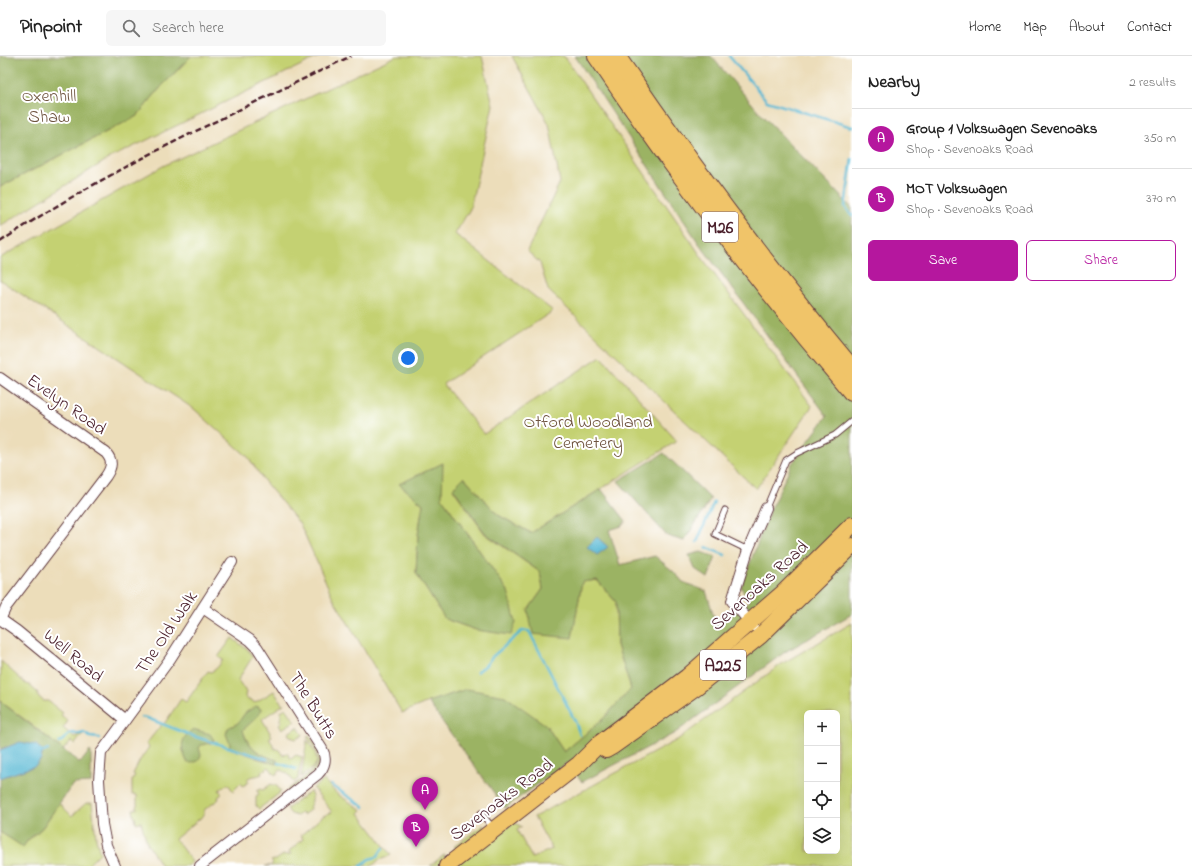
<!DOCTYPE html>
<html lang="en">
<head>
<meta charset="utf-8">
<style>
	body { margin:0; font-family:"Indie Flower",sans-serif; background:#f6f6f6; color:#222 }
	.controls { position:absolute; right:12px; bottom:12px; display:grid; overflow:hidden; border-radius:6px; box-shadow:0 4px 16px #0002 }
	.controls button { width:36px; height:36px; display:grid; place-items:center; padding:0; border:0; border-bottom:1px solid #e0e0e0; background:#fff; color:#222; font:20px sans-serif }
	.you { position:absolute; left:408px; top:302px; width:14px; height:14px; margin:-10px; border:3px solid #fff; border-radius:50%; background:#1a73e8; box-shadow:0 0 0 6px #1a73e833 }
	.badge { display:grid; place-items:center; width:26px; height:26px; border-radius:50%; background:#b5179e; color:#fff; font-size:13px; font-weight:700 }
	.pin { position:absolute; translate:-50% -33px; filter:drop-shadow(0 1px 2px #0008) }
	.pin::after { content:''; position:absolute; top:21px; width:14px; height:12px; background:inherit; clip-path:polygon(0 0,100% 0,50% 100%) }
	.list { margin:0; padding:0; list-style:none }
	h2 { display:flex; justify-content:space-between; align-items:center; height:52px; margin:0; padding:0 16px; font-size:17px }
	h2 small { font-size:13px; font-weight:400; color:#767676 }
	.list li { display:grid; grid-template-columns:26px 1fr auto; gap:12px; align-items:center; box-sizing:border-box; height:60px; padding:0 16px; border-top:1px solid #e0e0e0 }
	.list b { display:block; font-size:15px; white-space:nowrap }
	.list p { margin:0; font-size:13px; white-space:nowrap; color:#767676 }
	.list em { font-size:13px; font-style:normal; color:#767676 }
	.actions { display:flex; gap:8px; padding:12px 16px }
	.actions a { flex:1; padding:9px 0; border:1px solid #b5179e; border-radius:6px; text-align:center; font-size:14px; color:#b5179e }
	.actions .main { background:#b5179e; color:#fff }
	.icon { flex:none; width:22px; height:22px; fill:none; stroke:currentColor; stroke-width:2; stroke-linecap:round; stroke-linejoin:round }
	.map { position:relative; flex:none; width:852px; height:810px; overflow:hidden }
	header { display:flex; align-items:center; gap:24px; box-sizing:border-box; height:56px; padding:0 20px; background:#fff; border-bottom:1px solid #e0e0e0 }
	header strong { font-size:19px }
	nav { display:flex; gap:22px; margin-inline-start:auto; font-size:14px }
	.search { width:280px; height:36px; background:#f6f6f6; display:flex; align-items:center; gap:10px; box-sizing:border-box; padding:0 14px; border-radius:6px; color:#767676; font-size:15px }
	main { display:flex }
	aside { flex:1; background:#fff }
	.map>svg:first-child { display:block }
	.green { fill:#c4d172; stroke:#87784e; fill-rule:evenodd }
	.forest { fill:#9bb364; stroke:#726948 }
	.water { fill:#54b7d3; stroke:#4f6b7f }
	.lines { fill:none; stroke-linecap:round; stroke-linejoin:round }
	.stream { stroke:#54b7d3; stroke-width:2.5 }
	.service-casing { stroke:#623c40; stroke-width:7 }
	.minor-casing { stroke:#623c40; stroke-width:12 }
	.primary-casing { stroke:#623c40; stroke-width:18 }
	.motorway-casing { stroke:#623c40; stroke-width:20 }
	.service { stroke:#fff; stroke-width:5 }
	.minor { stroke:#fff; stroke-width:10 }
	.primary { stroke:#f0c469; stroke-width:16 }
	.motorway { stroke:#f0c469; stroke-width:18 }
	.rail { stroke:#4a1f2b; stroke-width:2.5; stroke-dasharray:6 3; stroke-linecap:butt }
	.labels { text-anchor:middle; stroke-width:4; stroke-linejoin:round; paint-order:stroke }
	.shield { fill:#fff; stroke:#80626b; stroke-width:1 }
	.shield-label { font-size:17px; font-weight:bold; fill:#4a1f2b }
	.park-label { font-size:18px; fill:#6f5440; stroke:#fff }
	.street-label { font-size:18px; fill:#4a1f2b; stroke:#fff }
</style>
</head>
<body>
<header>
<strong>Pinpoint</strong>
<div class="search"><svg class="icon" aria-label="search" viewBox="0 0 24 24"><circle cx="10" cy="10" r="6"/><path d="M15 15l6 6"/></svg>Search here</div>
<nav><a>Home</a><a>Map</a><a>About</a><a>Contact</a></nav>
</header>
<main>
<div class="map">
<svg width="852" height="810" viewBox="0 0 852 810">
	<rect width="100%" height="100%" fill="#fff"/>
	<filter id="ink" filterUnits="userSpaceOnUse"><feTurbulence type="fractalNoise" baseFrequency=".025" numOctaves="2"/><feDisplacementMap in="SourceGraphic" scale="8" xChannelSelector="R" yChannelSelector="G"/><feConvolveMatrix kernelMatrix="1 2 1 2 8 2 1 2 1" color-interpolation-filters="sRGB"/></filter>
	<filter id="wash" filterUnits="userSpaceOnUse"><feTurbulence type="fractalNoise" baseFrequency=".012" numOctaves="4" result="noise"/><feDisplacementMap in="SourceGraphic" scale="16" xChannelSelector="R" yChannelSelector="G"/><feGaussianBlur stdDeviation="0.9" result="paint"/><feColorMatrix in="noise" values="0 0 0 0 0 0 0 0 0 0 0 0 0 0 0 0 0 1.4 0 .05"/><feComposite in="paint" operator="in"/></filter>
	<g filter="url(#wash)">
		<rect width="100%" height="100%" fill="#ecddba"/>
		<!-- green -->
		<g class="green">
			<polygon points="191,0 320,0 110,102 0,170 0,131 137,60 161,31"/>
			<path d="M396,0H482L493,49L470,153L455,178L553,255L443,328L484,378L601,300L677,385L531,477L498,459L464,421L453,433L485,478L540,516L543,533L528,554L572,581L582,526L597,524L616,546L617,589L631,633L603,663L564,696L546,669L467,633L428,646L402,657L333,542L300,468L265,426L248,401L194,353L0,224V202L163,110ZM400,428L442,442L508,535L476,574L445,563L416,517L418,479L423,448Z"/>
			<polygon points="512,0 564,0 703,203 812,350 756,433 548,234 540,207 527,195 560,126 549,68"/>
			<path d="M852,567V810H454L514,766L522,771L517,774L532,802L552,793L534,761L677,684L783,607ZM807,657H837V795H807Z"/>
			<path d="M232,582L248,594L253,600L238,624L246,636L245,640L248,644H252L254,647L274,635L282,648H284L262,663L272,680L269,682L275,693H278L283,699L287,697L291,703L296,699L302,701L298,723L294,726L288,718L281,714L275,719L269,711L261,716L262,718C256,721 252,719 247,723L249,726L243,730L241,727L233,735L228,728L219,734L222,738L218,741L219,743L204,754V759L175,783L192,806L187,810H161L147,787L141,766L136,767L135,761H134L133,753H137V739H132V725L135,719L133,718L140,704L149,691L146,688L162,668H164L181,643L186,646L208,615L211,616L217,612L223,604L218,601ZM253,692L265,701L277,704L276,708L256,702Z"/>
			<polygon points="1,605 27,629 28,628 38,637 37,640 44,645 48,645 63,657 61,659 68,665 63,672 74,681 83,678 75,688 71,685 63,694 36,672 0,645"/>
			<polygon points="286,652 295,665 282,673 279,669 281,667 281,655"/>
			<polygon points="298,671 303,679 296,683 290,681 288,677"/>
			<path d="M309,680C313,686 321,694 321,702C320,715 298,728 288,736L287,734C296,727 321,713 318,700C317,693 311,687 307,681Z"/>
			<polygon points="307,684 315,696 317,706 313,712 301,721"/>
			<polygon points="324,724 337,738 362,754 359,757 391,799 385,802 379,804 372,810 265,810 270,810 273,807 271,805 274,804 276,804 283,799 291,798 289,795 303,783 301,779 323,760 332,756 313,732"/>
			<polygon points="271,728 277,730 281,736 259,753 256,750 256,740 259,738 257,735 261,733 263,734"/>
			<path d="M310,735C313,740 313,746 309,751L311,753L303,759L301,757L297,760L291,758L287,753Z"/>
			<polygon points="59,747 72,760 86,747 92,747 96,782 100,797 87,810 0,810 0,776 23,790 28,784 42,772"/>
			<polygon points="483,769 484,772 458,793 453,791"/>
			<path d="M445,798C446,807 438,810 430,810Z"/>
		</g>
		<!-- forest -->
		<g class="forest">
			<polygon points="0,0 191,0 161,31 137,60 0,131"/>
			<polygon points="575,0 711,0 761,58 852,152 852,558 785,596 675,677 582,726 567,707 505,752 428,646 467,633 505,640 546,669 564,696 603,663 631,633 617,589 616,546 597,524 582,526 572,582 533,578 528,554 543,533 540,516 485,477 453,432 464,421 498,459 531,477 601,433 626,465 622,470 609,474 620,509 655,500 674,516 683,526 706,535 717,570 749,545 741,531 769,457 791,409 827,360 698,186"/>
			<polygon points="664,397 711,443 684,485 667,480 618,425"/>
			<polygon points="443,407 442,442 508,535 516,567 511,579 476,574 445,563 416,517 418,479 423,448 399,428"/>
			<polygon points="701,496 716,501 708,522 695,513 689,499"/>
			<polygon points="0,645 80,707 90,695 91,696 91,727 73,728 42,772 28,784 23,791 0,776 0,722 35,710 41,703 43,695 4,691 0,694"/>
			<path d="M256,650L261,653L259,659L243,674C248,692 260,699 277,704L276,708L229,692L230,688L226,678L228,672L238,667L245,657Z"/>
			<path d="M193,673L210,678L214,684L212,687L201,689L199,692L201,699L198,705L192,707L187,706C181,691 179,684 193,673Z"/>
		</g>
		<!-- water -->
		<g class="water">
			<polygon points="597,481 608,491 597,499 587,491"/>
			<polygon points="20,686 36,689 43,695 41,703 35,710 0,722 0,694"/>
		</g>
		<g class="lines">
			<!-- stream -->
			<g class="stream">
				<polyline points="729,0 767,45 852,71"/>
				<polyline points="852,103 845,151 852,159"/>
				<polyline points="697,486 714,446"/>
				<polyline points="706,491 725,499"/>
				<polyline points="477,616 486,609 492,601 522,575 529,575 575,665 580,679"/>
				<polyline points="141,661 147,662 193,680 267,703"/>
				<polyline points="59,687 71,677 79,678 84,677 90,681 99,682"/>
				<polyline points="43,696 48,694"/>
				<polyline points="278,707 296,713"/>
				<polyline points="331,729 364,751"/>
				<polyline points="361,810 369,803 377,801 383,792"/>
			</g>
		</g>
	</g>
	<g filter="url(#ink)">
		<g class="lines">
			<!-- service casing -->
			<g class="service-casing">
				<g id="service">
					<polyline points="766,452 786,404 797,397 835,379 852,365"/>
					<polyline points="725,454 715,478 748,494"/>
					<polyline points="481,757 493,772"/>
				</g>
			</g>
			<!-- minor casing -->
			<g class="minor-casing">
				<g id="minor">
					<path d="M0,322L106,397C113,405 112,411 106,420L6,551L0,564"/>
					<polyline points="0,563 17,575 125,664"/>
					<polyline points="753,570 732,545 748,494 766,452"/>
					<polyline points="115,810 106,789 102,768 99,724 101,697 170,603 232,506"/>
					<path d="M200,810L318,718C325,711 327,702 322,693L257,591L250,584L203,552"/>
				</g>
			</g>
			<!-- primary casing -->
			<g class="primary-casing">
				<g id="primary">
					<polyline points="606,694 613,690 696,631 760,580 852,490"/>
					<polyline points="447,810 579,708 600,687 687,621 783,537 852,469"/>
				</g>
			</g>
			<!-- motorway casing -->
			<g class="motorway-casing">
				<g id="motorway">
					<path d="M597,0C676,117 761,229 852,336"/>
					<path d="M616,0C690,108 768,213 852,313"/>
				</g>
			</g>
			<!-- service -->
			<use href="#service" class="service"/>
			<!-- minor -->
			<use href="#minor" class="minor"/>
			<!-- primary -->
			<use href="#primary" class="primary"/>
			<!-- motorway -->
			<use href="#motorway" class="motorway"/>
			<!-- rail -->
			<path class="rail" d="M0,186C110,112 232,58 351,0"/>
		</g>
	</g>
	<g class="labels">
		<!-- shield labels -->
		<g class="shield">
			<rect x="702" y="156" width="36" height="30" rx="3"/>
			<rect x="700" y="594" width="46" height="30" rx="3"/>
		</g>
		<g class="shield-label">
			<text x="720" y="177">M26</text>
			<text x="723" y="615">A225</text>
		</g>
		<!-- park labels -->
		<g class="park-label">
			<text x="49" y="45">Oxenhill<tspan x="49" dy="21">Shaw</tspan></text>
			<text x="588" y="371">Otford Woodland<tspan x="588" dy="21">Cemetery</tspan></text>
		</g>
		<!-- street labels -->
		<g class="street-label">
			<text transform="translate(67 348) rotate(35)" y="6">Evelyn Road</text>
			<text transform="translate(759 529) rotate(-42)" y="6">Sevenoaks Road</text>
			<text transform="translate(166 576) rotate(-56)" y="6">The Old Walk</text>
			<text transform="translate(74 599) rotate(40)" y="6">Well Road</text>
			<text transform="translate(314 649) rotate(58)" y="6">The Butts</text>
			<text transform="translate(501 743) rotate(-37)" y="6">Sevenoaks Road</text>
		</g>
	</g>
</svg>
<div class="controls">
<button>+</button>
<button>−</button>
<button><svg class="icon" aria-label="locate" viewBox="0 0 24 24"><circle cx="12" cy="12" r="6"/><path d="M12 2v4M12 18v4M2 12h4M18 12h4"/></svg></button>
<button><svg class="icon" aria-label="layers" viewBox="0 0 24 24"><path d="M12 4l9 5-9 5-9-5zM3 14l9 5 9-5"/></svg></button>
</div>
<div class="you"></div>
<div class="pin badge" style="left:425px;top:754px">A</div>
<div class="pin badge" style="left:416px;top:791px">B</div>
</div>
<aside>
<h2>Nearby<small>2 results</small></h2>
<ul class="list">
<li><span class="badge">A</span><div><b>Group 1 Volkswagen Sevenoaks</b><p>Shop · Sevenoaks Road</p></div><em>350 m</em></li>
<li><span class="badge">B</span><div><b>MOT Volkswagen</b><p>Shop · Sevenoaks Road</p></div><em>370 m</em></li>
</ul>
<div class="actions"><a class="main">Save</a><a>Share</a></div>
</aside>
</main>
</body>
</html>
